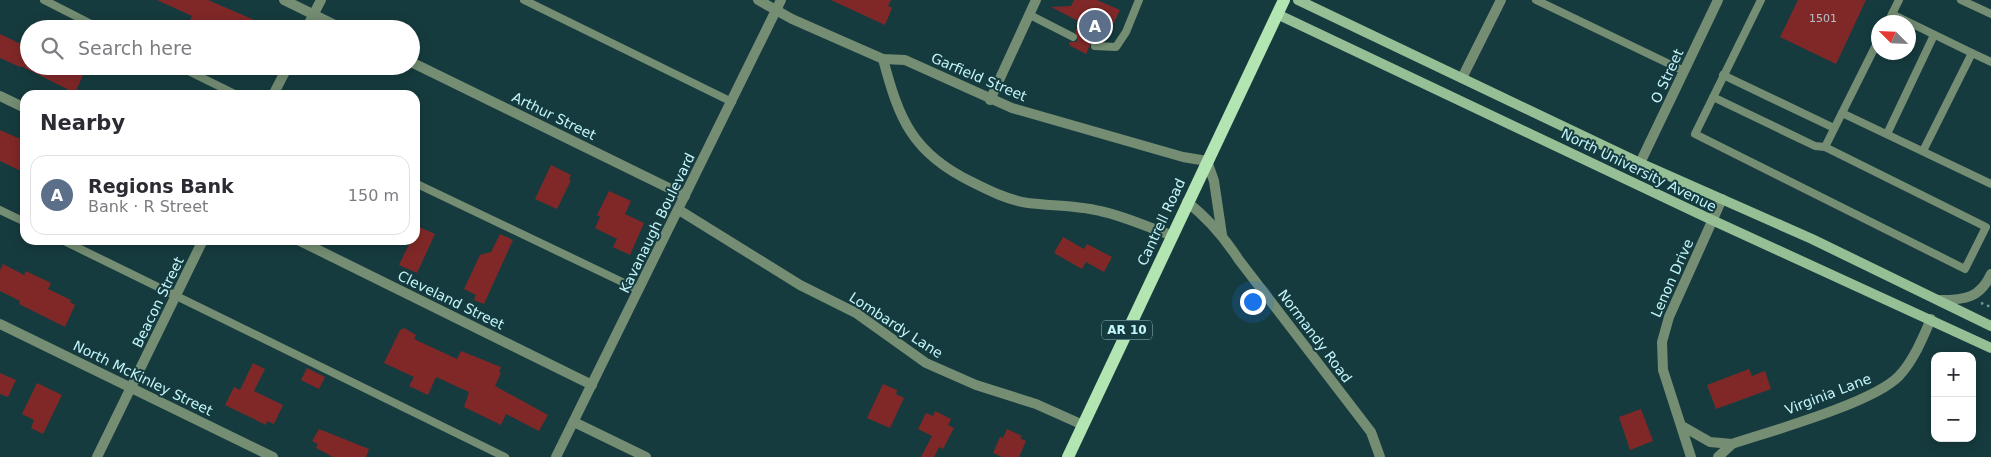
<!DOCTYPE html>
<html lang="en">
<head>
<meta charset="utf-8">
<style>
	body { margin:0; font-family:"DejaVu Sans",sans-serif; background:#f7f7f7; color:#2b2b33 }
	.controls { position:absolute; right:15px; bottom:15px; display:grid; overflow:hidden; border-radius:10px; box-shadow:0 2px 12px #0003 }
	.controls button { width:45px; height:45px; display:grid; place-items:center; padding:0; border:0; border-bottom:1px solid #e1e1e2; background:#fff; color:#2b2b33; font:25px sans-serif }
	.compass { position:absolute; left:1871px; top:15px; width:45px; height:45px; border-radius:50%; background:#fff; box-shadow:0 2px 12px #0003; rotate:294deg }
	.you { position:absolute; left:1252px; top:301px; width:18px; height:18px; margin:-12px; border:4px solid #fff; border-radius:50%; background:#1a73e8; box-shadow:0 0 0 8px #1a73e833 }
	.badge { display:grid; place-items:center; width:32px; height:32px; border-radius:50%; background:#111827; color:#fff; font-size:16px; font-weight:700 }
	.pin { position:absolute; translate:-50% -50%; border:2px solid #fff; box-shadow:0 1px 5px #0006 }
	.list { margin:0; padding:0; list-style:none }
	h2 { display:flex; justify-content:space-between; align-items:center; height:65px; margin:0; padding:0 20px; font-size:21px }
	h2 small { font-size:16px; font-weight:400; color:#7c7c81 }
	.list li { display:grid; grid-template-columns:32px 1fr auto; gap:15px; align-items:center; box-sizing:border-box; height:80px; margin:0 10px 10px; padding:0 10px; border:1px solid #e1e1e2; border-radius:15px }
	.list b { display:block; font-size:19px; white-space:nowrap }
	.list p { margin:0; font-size:16px; white-space:nowrap; color:#7c7c81 }
	.list em { font-size:16px; font-style:normal; color:#7c7c81 }
	.icon { flex:none; width:28px; height:28px; fill:none; stroke:currentColor; stroke-width:2; stroke-linecap:round; stroke-linejoin:round }
	.map { position:relative; flex:none; width:1991px; height:457px; overflow:hidden }
	.search { position:absolute; background:#fff; box-shadow:0 2px 12px #0003; left:20px; top:20px; width:400px; height:55px; display:flex; align-items:center; gap:12px; box-sizing:border-box; padding:0 18px; border-radius:28px; color:#7c7c81; font-size:19px }
	.panel { position:absolute; background:#fff; box-shadow:0 2px 12px #0003; left:20px; top:90px; width:400px; height:155px; border-radius:15px }
	.map>svg:first-child { display:block }
	.building { fill:#802828 }
	.lines { fill:none; stroke-linecap:round; stroke-linejoin:round }
	.path { stroke:#6d999e; stroke-width:2.5; stroke-dasharray:2.5 4; stroke-linecap:butt }
	.service { stroke:#748d73; stroke-width:8 }
	.minor { stroke:#748d73; stroke-width:10 }
	.tertiary { stroke:#748d73; stroke-width:10 }
	.secondary { stroke:#97bf96; stroke-width:10 }
	.primary { stroke:#b2e5b1; stroke-width:12 }
	.labels { text-anchor:middle; stroke-width:4; stroke-linejoin:round; paint-order:stroke }
	.number-label { font-size:11px; fill:#b2c2c7 }
	.shield { fill:#163b3e; stroke:#8fbec3; stroke-width:1 }
	.shield-label { font-size:12px; font-weight:bold; fill:#c3f6fc }
	.street-label { font-size:14px; fill:#c3f6fc; stroke:#163b3e }
</style>
</head>
<body>
<div class="map">
<svg width="1991" height="457" viewBox="0 0 1991 457">
	<rect width="100%" height="100%" fill="#163b3e"/>
	<!-- building -->
	<g class="building">
		<polygon points="157,0 208,0 275,29 208,29 190,20 192,16"/>
		<polygon points="831,0 891,0 888,6 892,8 885,25"/>
		<polygon points="1074,0 1097,0 1120,10 1108,35 1097,30 1086,54 1069,45 1070,42 1076,42 1078,39 1075,32 1080,22 1051,7 1071,6"/>
		<polygon points="1798,0 1866,0 1836,64 1780,37"/>
		<polygon points="0,34 29,48 29,66 87,66 75,93 21,66 20,67 0,58"/>
		<polygon points="0,130 25,141 25,173 0,161"/>
		<polygon points="551,165 571,175 569,179 571,180 557,209 535,199"/>
		<polygon points="609,191 631,201 625,214 644,223 630,255 613,247 617,239 595,228 600,217 597,215"/>
		<polygon points="415,225 435,234 417,273 399,265 411,240 415,240"/>
		<polygon points="500,234 513,240 484,304 474,300 476,295 464,289 480,255 491,252"/>
		<polygon points="1063,237 1084,249 1087,244 1112,257 1104,272 1086,262 1082,269 1054,253"/>
		<polygon points="3,264 24,275 26,271 51,283 48,289 71,300 70,302 75,305 65,327 19,304 20,301 0,291 0,270"/>
		<polygon points="404,328 416,335 414,339 457,359 461,351 501,367 499,372 501,373 495,386 548,415 539,431 506,414 501,425 464,407 469,392 436,377 428,395 409,386 414,377 384,363 400,330"/>
		<polygon points="253,363 265,369 254,391 283,405 274,424 267,421 266,425 225,405 234,387 240,390"/>
		<polygon points="307,368 325,377 319,389 301,380"/>
		<polygon points="1749,369 1752,376 1765,371 1771,389 1716,409 1707,385"/>
		<polygon points="0,373 16,380 8,397 0,394"/>
		<polygon points="37,383 62,395 43,434 31,428 34,420 22,414"/>
		<polygon points="883,384 897,390 896,394 904,398 890,428 867,418"/>
		<polygon points="1641,409 1653,441 1630,450 1619,417"/>
		<polygon points="935,411 951,419 948,425 954,428 943,449 939,447 934,457 921,457 932,436 918,429 926,413 933,416"/>
		<polygon points="319,429 369,449 366,457 333,457 316,448 318,444 312,441"/>
		<polygon points="1007,429 1022,436 1020,438 1026,441 1019,457 1002,457 993,453 1000,437 1003,438"/>
	</g>
	<g class="lines">
		<!-- path -->
		<polyline class="path" points="1981,303 1991,307"/>
		<!-- service -->
		<g class="service">
			<polyline points="44,0 101,29"/>
			<polyline points="524,0 732,102"/>
			<polyline points="1536,0 1684,71"/>
			<polyline points="1961,0 1991,14"/>
			<polyline points="1892,14 1972,53"/>
			<polyline points="1030,15 1073,37"/>
			<polyline points="1888,22 1899,0"/>
			<polyline points="1878,41 1842,113 1991,184"/>
			<polyline points="1095,46 1116,47 1126,32 1139,0"/>
			<polyline points="178,66 237,95"/>
			<polyline points="1723,75 1834,128"/>
			<polyline points="1713,97 1815,146 1825,147 1986,227 1965,269 1695,134 1761,0"/>
			<polyline points="1887,134 1934,35"/>
			<polyline points="1825,147 1842,113"/>
			<polyline points="1923,151 1972,53 1991,62"/>
			<polyline points="415,183 639,290"/>
			<polyline points="0,210 25,222"/>
			<polyline points="62,240 505,457"/>
		</g>
		<!-- minor -->
		<g class="minor">
			<polyline points="284,0 343,29"/>
			<polyline points="758,0 792,19 883,59 905,60 1012,108 1183,157 1207,161 1214,181 1222,235"/>
			<polyline points="306,29 321,0"/>
			<path d="M883,59C899,119 912,153 972,182C990,191 1008,200 1028,203C1052,206 1076,205 1100,211C1124,216 1147,227 1171,235"/>
			<polyline points="411,62 685,196"/>
			<polyline points="1462,78 1501,0"/>
			<polyline points="273,95 288,66"/>
			<polyline points="0,96 25,108"/>
			<polyline points="990,100 1036,0"/>
			<polyline points="1640,163 1718,0"/>
			<path d="M1187,202C1209,219 1224,237 1239,260L1371,432L1380,457"/>
			<polyline points="679,210 800,285 856,313 926,363 976,385 1036,404 1083,425"/>
			<polyline points="298,240 592,385"/>
			<path d="M1940,300C1965,300 1980,298 1991,274"/>
			<polyline points="0,324 273,457"/>
			<polyline points="574,422 646,457"/>
			<polyline points="1682,426 1710,442 1732,444"/>
			<polyline points="97,457 203,240"/>
			<polyline points="1691,457 1663,370 1662,342 1669,317 1722,199"/>
			<path d="M1718,457L1732,444C1771,431 1873,403 1899,376C1914,360 1922,339 1931,319"/>
		</g>
		<!-- tertiary -->
		<polyline class="tertiary" points="556,457 781,0"/>
		<!-- secondary -->
		<g class="secondary">
			<polyline points="1298,0 1640,163 1812,239 1991,326"/>
			<polyline points="1277,14 1712,220 1991,348"/>
		</g>
		<!-- primary -->
		<polyline class="primary" points="1068,457 1284,0"/>
	</g>
	<g class="labels">
		<!-- number labels -->
		<g class="number-label">
			<text x="1823" y="22">1501</text>
		</g>
		<!-- shield labels -->
		<rect class="shield" x="1102" y="320.5" width="50" height="19" rx="4"/>
		<g class="shield-label">
			<text x="1127" y="334">AR 10</text>
		</g>
		<!-- street labels -->
		<g class="street-label">
			<text transform="translate(1667 76) rotate(-65)" y="5">O Street</text>
			<text transform="translate(979 77) rotate(23)" y="5">Garfield Street</text>
			<text transform="translate(554 116) rotate(26)" y="5">Arthur Street</text>
			<text transform="translate(1639 170) rotate(26)" y="5">North University Avenue</text>
			<text transform="translate(1161 222) rotate(-65)" y="5">Cantrell Road</text>
			<text transform="translate(657 223) rotate(-64)" y="5">Kavanaugh Boulevard</text>
			<text transform="translate(1672 278) rotate(-66)" y="5">Lenon Drive</text>
			<text transform="translate(451 300) rotate(26)" y="5">Cleveland Street</text>
			<text transform="translate(158 302) rotate(-64)" y="5">Beacon Street</text>
			<text transform="translate(896 325) rotate(33)" y="5">Lombardy Lane</text>
			<text transform="translate(1315 336) rotate(53)" y="5">Normandy Road</text>
			<text transform="translate(143 378) rotate(26)" y="5">North McKinley Street</text>
			<text transform="translate(1828 394) rotate(-21)" y="5">Virginia Lane</text>
		</g>
	</g>
</svg>
<div class="controls">
<button>+</button>
<button>−</button>
</div>
<svg class="compass" viewBox="-18 -18 36 36"><path d="M0-13l5 13h-10z" fill="#e53935"/><path d="M0 13l5-13h-10z" fill="#7c7c81"/></svg>
<div class="you"></div>
<div class="pin badge" style="left:1095px;top:26px;background:#5c6f8a">A</div>
<div class="search"><svg class="icon" aria-label="search" viewBox="0 0 24 24"><circle cx="10" cy="10" r="6"/><path d="M15 15l6 6"/></svg>Search here</div>
<section class="panel">
<h2>Nearby<small></small></h2>
<ul class="list">
<li><span class="badge" style="background:#5c6f8a">A</span><div><b>Regions Bank</b><p>Bank · R Street</p></div><em>150 m</em></li>
</ul>
</section>
</div>
</body>
</html>
